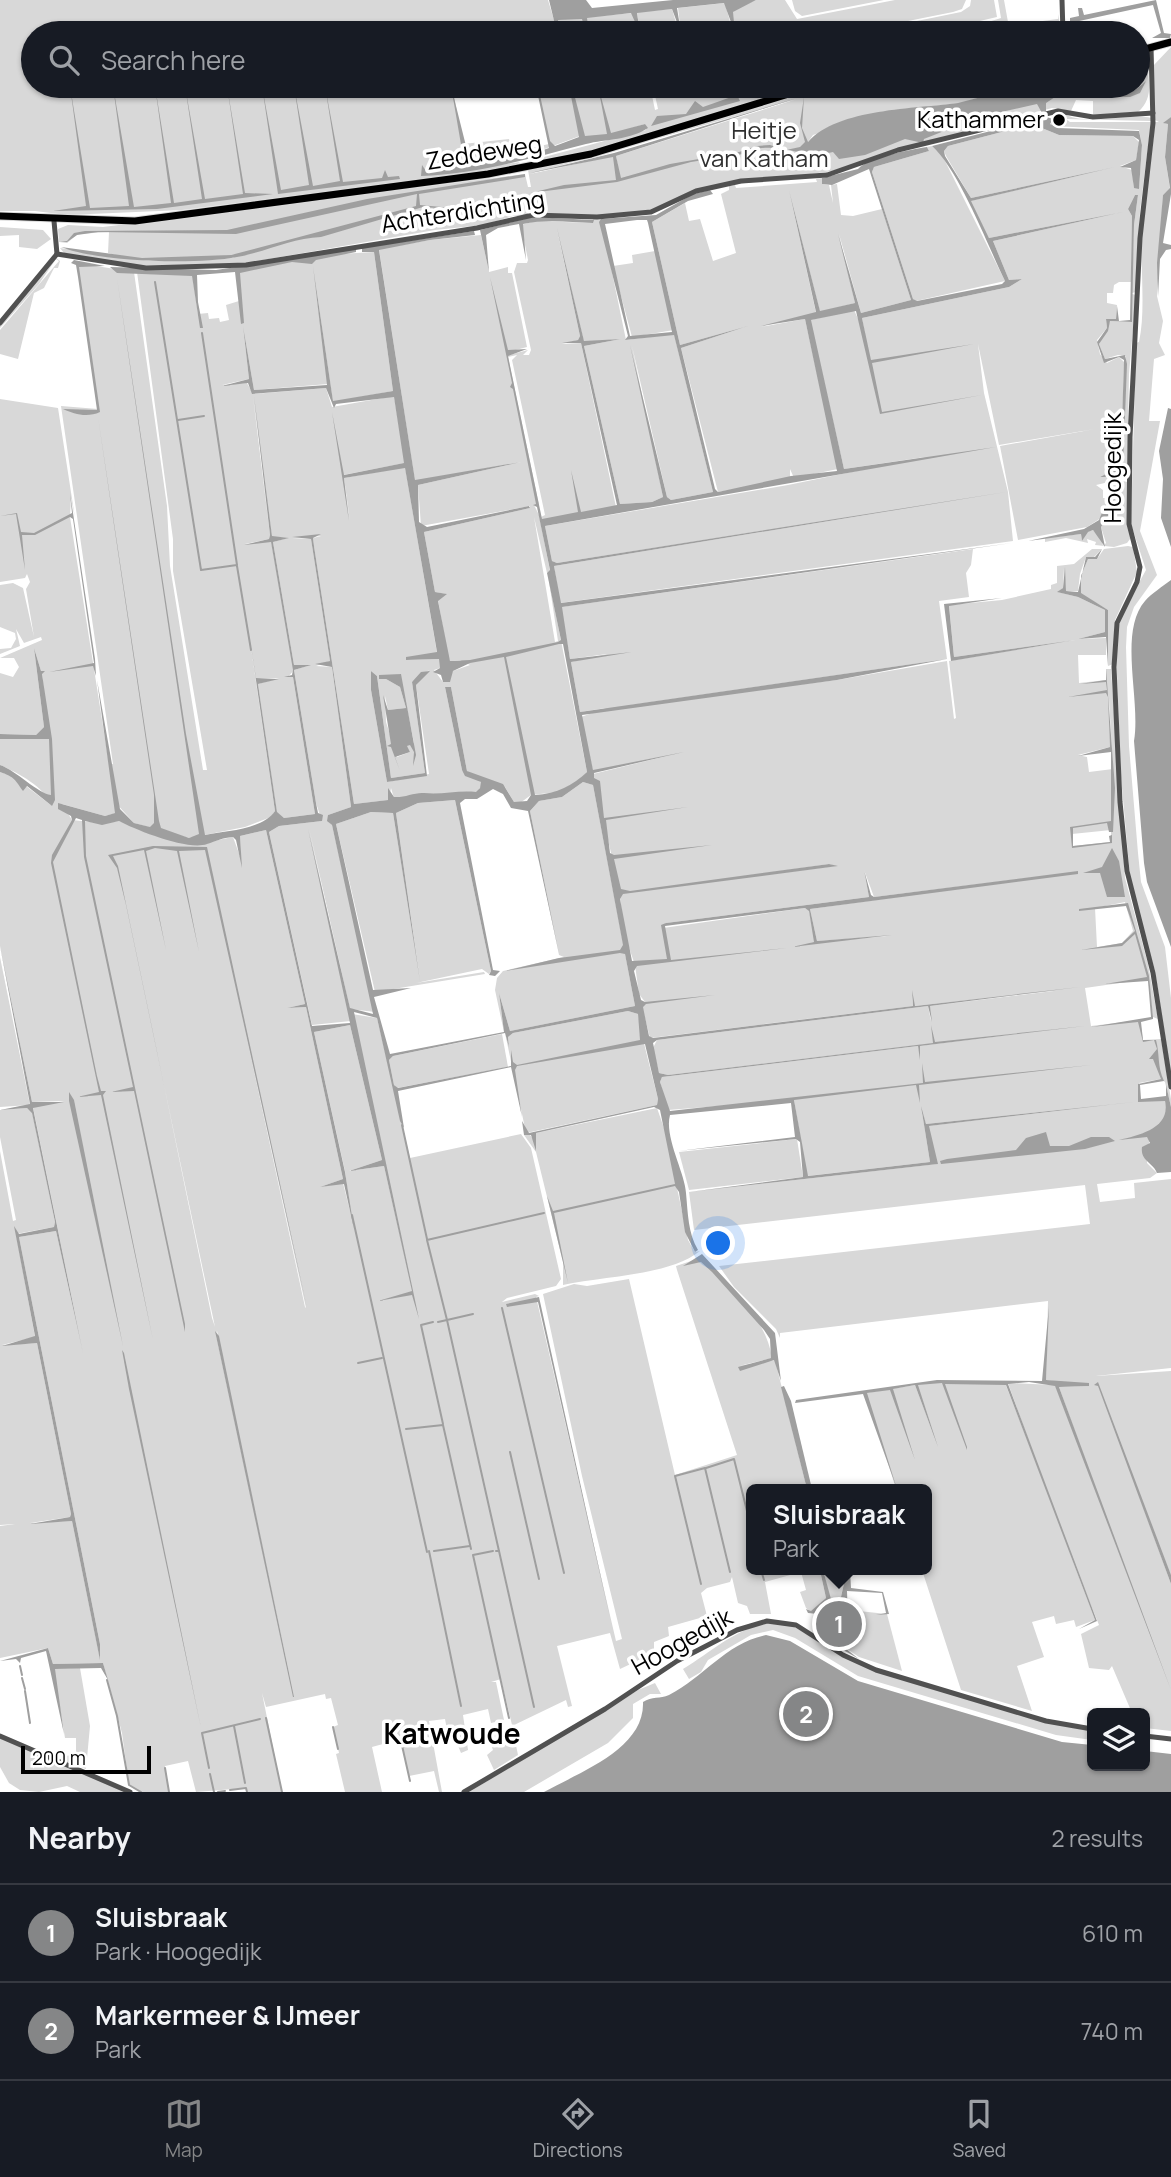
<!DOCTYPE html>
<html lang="en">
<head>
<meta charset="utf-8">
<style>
	body { margin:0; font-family:Manrope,sans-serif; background:#242831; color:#f1f3f6 }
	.controls { position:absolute; right:21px; bottom:21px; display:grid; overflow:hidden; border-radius:10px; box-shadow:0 2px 5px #0004 }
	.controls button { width:63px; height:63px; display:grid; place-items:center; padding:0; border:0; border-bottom:2px solid #363941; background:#171b24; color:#f1f3f6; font:35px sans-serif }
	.scale { position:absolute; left:21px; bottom:18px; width:130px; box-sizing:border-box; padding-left:7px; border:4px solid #000; border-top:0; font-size:19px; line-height:24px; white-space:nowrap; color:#000; -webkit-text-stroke:5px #fff; paint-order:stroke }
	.you { position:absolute; left:719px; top:1244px; width:24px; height:24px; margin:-18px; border:5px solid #fff; border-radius:50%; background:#1a73e8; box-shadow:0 0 0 10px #1a73e833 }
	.badge { display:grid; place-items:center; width:46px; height:46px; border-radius:50%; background:#858687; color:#fff; font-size:23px; font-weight:700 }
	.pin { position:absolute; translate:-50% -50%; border:4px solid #fff; box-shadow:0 2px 7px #0006 }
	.popup { position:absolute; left:746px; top:1484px; width:186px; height:91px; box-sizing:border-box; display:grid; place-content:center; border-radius:10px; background:#171b24; filter:drop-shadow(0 2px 5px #0005); font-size:23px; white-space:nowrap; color:#9ea1a6 }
	.popup b { font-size:26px; color:#f1f3f6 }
	.popup::after { content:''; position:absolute; left:50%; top:100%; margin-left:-14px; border:14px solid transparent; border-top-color:#171b24 }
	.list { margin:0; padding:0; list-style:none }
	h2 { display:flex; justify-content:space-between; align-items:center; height:91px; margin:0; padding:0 28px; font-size:30px }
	h2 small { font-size:23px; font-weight:400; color:#9ea1a6 }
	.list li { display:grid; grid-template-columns:46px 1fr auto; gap:21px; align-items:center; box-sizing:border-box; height:98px; padding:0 28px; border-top:2px solid #363941 }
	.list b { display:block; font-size:26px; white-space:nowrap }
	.list p { margin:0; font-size:23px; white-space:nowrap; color:#9ea1a6 }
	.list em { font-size:23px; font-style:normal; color:#9ea1a6 }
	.icon { flex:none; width:38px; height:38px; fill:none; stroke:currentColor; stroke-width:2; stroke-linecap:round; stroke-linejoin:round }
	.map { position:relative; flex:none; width:1171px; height:1792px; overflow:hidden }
	.search { position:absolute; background:#171b24; box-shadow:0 2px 5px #0004; left:21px; right:21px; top:21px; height:77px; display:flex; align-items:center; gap:18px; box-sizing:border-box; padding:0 24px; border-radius:38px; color:#9ea1a6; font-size:26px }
	.sheet { height:287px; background:#171b24 }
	nav { display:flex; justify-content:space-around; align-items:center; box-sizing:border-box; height:98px; border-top:2px solid #363941; background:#171b24; font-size:19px; color:#9ea1a6 }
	nav a { display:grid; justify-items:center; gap:4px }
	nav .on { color:#858687 }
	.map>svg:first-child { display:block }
	.green { fill:#d8d8d8; fill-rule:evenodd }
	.water { fill:#9f9f9f; fill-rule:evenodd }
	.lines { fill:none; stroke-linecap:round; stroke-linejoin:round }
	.stream { stroke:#9f9f9f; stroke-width:2 }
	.major-casing { stroke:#dbdbdb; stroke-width:9 }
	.minor { stroke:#515151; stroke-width:5 }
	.major { stroke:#000; stroke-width:7 }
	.poi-dot { fill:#000; stroke:#fff; stroke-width:2.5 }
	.labels { text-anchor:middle; stroke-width:7; stroke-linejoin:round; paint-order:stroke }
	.poi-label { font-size:24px; fill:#000; stroke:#fff; text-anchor:end }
	.park-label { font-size:24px; fill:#2f2f2f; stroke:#fff }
	.street-label { font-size:24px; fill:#000; stroke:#fff }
	.quarter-label { font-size:28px; font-weight:bold; fill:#000; stroke:#fff }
</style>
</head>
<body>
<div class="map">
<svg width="1171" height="1792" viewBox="0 0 1171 1792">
	<rect width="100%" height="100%" fill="#fff"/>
	<!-- green -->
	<g class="green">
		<polygon points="0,0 548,0 554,20 633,13 638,33 33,33 33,86 502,86 454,96 463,144 509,139 513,158 466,160 458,166 458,171 520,162 511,168 182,210 67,215 35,211 0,211"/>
		<polygon points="756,0 785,0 797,19 895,0 966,0 962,9 953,12 848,33 790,33 787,22 781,21 785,33 735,33 732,13 737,8"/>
		<polygon points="792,0 884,0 802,16 795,11"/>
		<polygon points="971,0 994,0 997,17 971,23 969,28 1001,18 998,0 1004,0 1008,22 1012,25 1058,19 1058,14 1061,32 1022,33 1058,26 1058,21 993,33 974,31 970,33 858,33 961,12 970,6"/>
		<polygon points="725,3 733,33 681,33 678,8"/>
		<polygon points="672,9 679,33 640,33 637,12"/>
		<path d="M1171,47V117L1164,123L1168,124L1165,157L1170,189L1163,195L1157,296L1163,321L1159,343L1165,355L1154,359L1149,421H1160L1140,531L1157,575L1134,607L1127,627L1126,647L1129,746L1138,853L1141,882L1165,947L1171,998V1075L1155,971L1131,887L1121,777L1116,648L1120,617L1146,570L1131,524L1136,343L1139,342C1146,311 1140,268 1142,234C1145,197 1152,157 1155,122H1159L1155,120L1153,66Z"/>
		<path d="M1138,57L1144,60C1150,78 1154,98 1138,112L1093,115V101L1076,100L1071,111L1052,108L923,143L832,171L695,190L657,210L603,215L513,216L483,225L435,230L240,264L135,266L64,253L60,248L150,261L233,258L237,254C201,260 143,264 108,253L109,232L78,234L67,243L59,242L58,229L68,225L103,227L525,174L528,187H531L528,170L647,140L824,86H838L809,96L849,86H986L985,96L961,103L880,112L813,135L808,142L1060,94L1002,97L993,96L991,86H1138ZM797,99L616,156L620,178L613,156L530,174Z"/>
		<polygon points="537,86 650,86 655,110 658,109 653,86 690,86 695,97 694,86 765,86 746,89 745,98 786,86 805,86 593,151 533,162 529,161 646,130 645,124 602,137 580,136 520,158 517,151 549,144"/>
		<path d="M1063,113C1083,127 1130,113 1151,118V121L1066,119L1070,122H1151L1140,211L1136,292L1132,293L1134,225L1138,195H1135L1128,209L1132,216L1131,282H1119L1114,285L1113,293H1107V303L1117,305L1116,319H1106L1107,328L1097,340L1100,354L1107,363L1119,357L1124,362L1121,466L1100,477H1109L1118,470L1122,479L1096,485L1103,490V498H1111L1113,485L1122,481L1120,492L1106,503L1101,518L1087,527L1018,540L1000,446L1095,429L999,445L978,344L984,393L1008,492L1013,541L560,603L554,566L908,508L557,563L552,561L545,526L788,485L925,457L844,469L810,320L854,310L865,334L862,318L1009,287L1022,279L1009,280L993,241L1123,212L989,238L970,201L1115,167L971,198L946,156L944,151L948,146L1032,124L1059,135L1133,136L1139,142L1136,160L1120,166L1132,170L1134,188H1139L1142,145L1139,130L1051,126L1050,122L1054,114Z"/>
		<polygon points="932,146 942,155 1005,281 916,301 913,299 872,172 874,167 929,151 927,147"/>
		<polygon points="822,178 822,184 829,185 833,203 831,185 837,184 841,215 853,216 882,209 911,300 861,313 839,234 855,303 820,312 789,190 816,313 761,327 805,319 838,469 794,478 790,469 790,479 718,492 681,348 748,326 680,345 652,222 685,203 689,221 700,219 713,261 736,253 721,194 729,190 729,186 735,185 736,188 817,182 816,179"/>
		<path d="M593,219H601L626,340L674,334L713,492L671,500L667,497L632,346L663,497L652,502L620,504L584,346L621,339L584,342L557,229L580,336L578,340L562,344L581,343L616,507L542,520L541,517L545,515L512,360L517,355L508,357L539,505H534L539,515L550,571L547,573L534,517L555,642L558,641L548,575L587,772L578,781L558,792L531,795L520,803L514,802L505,787L471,774L467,771L451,687H445L462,770L481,782L482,785L477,792L400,798H394L391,788L389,800L354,804L314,546L313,538L321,536L292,538L311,539L330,661L316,666L332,667L351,807L328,815V821L332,825L375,1012L350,1009L309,828L351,1021L312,1025L269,832L279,826L322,821L316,803L294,670L288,677H293L315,814L284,818L277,813L258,684L279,678H256L251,648L275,811L271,817L245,827L189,838L134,823L115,802L116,813L105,816L62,804L72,820L100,823L119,821L198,844L233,837L241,859L240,836L266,830L305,1004L287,1008L306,1007L343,1179L320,1187L343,1183L351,1215L345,1171L314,1032L350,1025L382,1160L349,1171L384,1166L414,1297L352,1014L377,1018L410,1158L521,1134L531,1148L561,1279L556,1286L507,1298L502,1302L535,1294L539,1296L536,1297L616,1641L622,1639L582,1476L543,1294L574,1284L587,1286L629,1279L675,1475L737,1455L677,1270L676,1266L703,1257C729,1287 766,1317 772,1358L739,1366L775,1360L807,1489H752V1570H805L804,1573L816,1570L821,1575L826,1598L811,1612L806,1608L800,1592L806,1590L801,1572L765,1582L771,1614H750L747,1606L738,1603L732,1577L730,1582L707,1588L701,1593L707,1616L668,1627L669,1636L654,1642V1653L620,1669L610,1633L557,1646L572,1706L568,1707L566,1700L512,1726L518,1755L494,1770L487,1755L493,1750L488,1737L512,1725L501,1679L491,1682H496L504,1720L491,1723L488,1709L463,1715L468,1750L461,1753L456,1741L449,1740L445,1719L429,1721L442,1792H439L434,1771L409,1776L401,1739L372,1747L382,1792H345L336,1754L339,1753L333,1727L338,1725L331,1698L326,1699L325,1694L266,1707L262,1693L282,1792H247L246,1788L196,1792L188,1761L165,1766L169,1792H140L129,1785L122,1733L103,1663L53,1664L48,1648L0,1658V1526L15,1524L0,1525V1151L13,1221L16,1220L0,1137V1110L27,1108L32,1112L55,1222L54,1227L16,1234L35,1337L2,1345L37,1343L71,1514L70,1517L30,1523L72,1521L100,1659V1644L19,1237L56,1231L83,1353L33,1107L64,1101L32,1102L0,946V772L13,776L52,806C45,787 18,773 0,765V739H49L42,673L44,671H41L34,648L44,727L36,735L0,734V673L13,677L19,667L14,658H0L42,640L41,637L24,643L16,629L20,646L0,654V649L11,648L16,639L15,633L0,627V585L13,583L23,588L34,637L26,589L30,582L27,574L25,578L0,582V399L58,408L75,518L71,498L70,517L109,764H113L61,406L98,409L77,263L134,272L167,506L170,566L203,770H207L173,571V539L137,272L192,273L198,314L208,313L209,319L219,318L220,322L229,320L226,305L239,301L236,271L339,254L374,252L393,391L333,402L313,266L328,384L254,390L243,326L249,379L222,385L247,383L253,394L326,388L332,407L394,396L405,463L343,475L333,411L350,521L344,478L405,467L437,653L406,660L440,659V668L434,670L443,682L453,671L470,665L460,660L450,661L448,656L438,600L446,594L435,592L424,532L530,508V506L421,526L418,485L521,462L415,481L379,249L430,240L481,235L489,272L508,267V273H512L527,347L508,352L509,355L528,350L523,355H529L531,350L514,272L517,263H527L528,260L521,225L535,221L593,223ZM253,397L272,537L288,538L273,542L294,665L307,666L294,670L271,541L245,544L269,539L270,535ZM429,670L416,685L429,774L387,782L371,690V671L377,676L391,778L425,773L412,682ZM400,674L414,743L406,746L410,752L397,757L386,722L385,696L388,710L406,708L400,687L386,679ZM232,969L306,1308L305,1307ZM153,1032L215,1327L212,1318ZM217,1331L294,1697L216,1335Z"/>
		<polygon points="0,227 43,230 51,239 37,249 19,247 19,235 0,236"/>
		<polygon points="655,251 674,330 632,337 613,266 633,263 632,255"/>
		<polygon points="56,258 60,261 58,268 54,268 44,288 34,293 18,359 0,354 0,330 59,261 56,259 39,284 0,328 0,325"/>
		<polygon points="1132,294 1136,295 1129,374 1127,478 1123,479 1126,356 1118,355 1105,359 1099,344 1110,321 1131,322"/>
		<polygon points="1123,481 1127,482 1130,539 1127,543 1114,547 1095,545 1096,542 1087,539 1088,543 1066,538 1045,542 1045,538 1081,534 1082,541 1087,532 1093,530 1102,540 1103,546 1106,543 1101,527 1108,516 1109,505 1121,495"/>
		<polygon points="1128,546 1133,547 1137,572 1115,620 1113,664 1108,666 1108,610 1081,594 1081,576 1088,559 1097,559 1104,549"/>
		<path d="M973,549L971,565L966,573L969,597L939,601L947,659L631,705L837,680L947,661L954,719L956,718L949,661L1075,640L954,657L949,605L1002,600L1051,589V585L1057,583V566L1074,564L1092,549H1102L1094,557H1086L1080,574L1078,591H1066L1064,568L1063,588L1058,592L1078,597L1105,610V632L1078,639L1106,638V655H1078L1079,683L1106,680V669H1111L1125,878L1148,964L1158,1019L1153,1017L1148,979L1085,988L1091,1026L1140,1020L1143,1040L1161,1039L1171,1099V1127L1168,1125L1171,1107L1165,1082L1161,1079L1139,1083L1138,1100L1165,1101C1171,1117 1163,1118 1154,1129C1148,1137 1148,1153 1147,1163L1157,1173L1150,1178L1097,1184L1100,1202L1135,1198L1134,1183L1171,1179V1368L1096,1376L1171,1371V1576L1137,1490L1171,1584V1731L1145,1728V1713H1132L1112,1666L1109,1670L1089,1668L1081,1634L1099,1625L1069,1551L1095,1620L1076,1627L1074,1620L1056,1624L1054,1616L1032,1622L1044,1657L1017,1666L1032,1711L961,1690L922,1570H926V1489H896L866,1393L915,1385L933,1433L917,1384L961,1381L1005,1383L1044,1483L1008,1383L1055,1385L1096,1490L1059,1387L1089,1386L1046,1380L1048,1301L780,1333V1338L776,1329L734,1287L719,1266L1090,1224L1085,1185L694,1230L689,1192L937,1164L928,1126L1134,1102L926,1124L922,1112L930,1162L807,1176L794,1100L668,1110L660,1082L662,1077L918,1046L920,1055L919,1046L1082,1026L668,1075L659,1073L653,1048L657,1040L928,1006L931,1021L930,1006L1054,991L914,1006L912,994L913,1006L650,1038L642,1006L645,1002L639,994L635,965L624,933L619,888L593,774L675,754L593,771L581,717L606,708L580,712L571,662L607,654L570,659L569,653L561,607ZM1109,698L1113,769L1089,772L1087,757L1078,755L1110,747ZM1111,830V842L1073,846L1072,834ZM829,864L835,866L669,887ZM864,870L874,897L1078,872L810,909L817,941L887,936L810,943L815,942L809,910L805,908L663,928L666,923L869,897ZM1125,902L1133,931L1122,943L1097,947L1095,908Z"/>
		<polygon points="583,782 593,785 635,1006 510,1031 499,993 504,1032 495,990 497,978 503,971 564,957 559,955 530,811 539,801 562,797"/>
		<polygon points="455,800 491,971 489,974 482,969 416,983 484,972 485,974 375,992 336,824 371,812 393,813 420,980 396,813 418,803"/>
		<polygon points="0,957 30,1105 0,1107"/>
		<path d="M628,1011L638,1014C643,1043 651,1070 658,1099L657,1105L526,1133L505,1033L509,1046L508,1037L513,1033Z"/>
		<polygon points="502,1034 508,1067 397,1088 394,1085 389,1060 393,1056"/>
		<path d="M657,1108L665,1131L688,1240L695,1252L700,1251C669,1276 602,1276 563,1285V1262L536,1152L524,1135H530L533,1139L536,1133Z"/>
		<polygon points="797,1139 803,1177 689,1190 679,1152"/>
		<polygon points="823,1570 847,1570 841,1597 830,1599"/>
		<polygon points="838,1600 846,1609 838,1647 828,1637 836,1621 818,1611"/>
		<polygon points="849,1610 887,1614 902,1671 859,1657 841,1645"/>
		<path d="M773,1622L791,1625L863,1666L1057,1724L1092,1731V1740L1056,1735L858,1676L795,1638L773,1630L751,1635L708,1660L701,1672L689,1679L683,1669C714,1650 737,1627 773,1622Z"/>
		<polygon points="80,1668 90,1726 86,1769 64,1761 64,1756 76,1755 76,1738 65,1738 54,1672 54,1669"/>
		<polygon points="655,1683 661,1694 650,1694 633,1704 633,1718 608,1743 524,1792 469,1792 638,1690"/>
		<polygon points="0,1738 126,1792 80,1792 67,1786 39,1792 20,1790 9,1783 0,1767"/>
	</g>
	<!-- water -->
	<g class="water">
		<polygon points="549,0 586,0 592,8 673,0 756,0 733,12 735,33 724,3 677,8 681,33 672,9 637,13 640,33 631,13 587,18 589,33 586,33 582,19 558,20 560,33 557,33"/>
		<polygon points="1156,0 1164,33 1171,34 1170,38 1152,38 1161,33 1153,5 1070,23 1070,18 1079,16 1078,8 1082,8 1084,15"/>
		<path d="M1146,81L1140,93L1130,97H1055L1046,103V112L1042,113L1037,104L956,122L949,129L924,139L923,143L905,139L865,155L839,159L833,152L810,157C793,148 759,143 743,154L691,162L617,182L530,193L465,210L423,207L321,237C292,238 266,252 237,257C195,265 99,262 61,247L142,258L231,255L416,206L417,194L236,234L98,232L77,235L67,242L60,241H67L74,233L85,231L227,230L367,199L525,174V177L419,194L420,205L462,209L564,185L616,180L613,157L530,173L614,153L797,98L616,156L621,178L670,164L739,152L757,146L770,145L786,150L800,147L805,142L800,123L804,97L802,128L808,142C838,108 916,109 958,103C967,101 976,98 985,96V86H991L993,96L1002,97L1084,93L1086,88C1092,90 1096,95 1101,95C1120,99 1133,94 1146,81Z"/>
		<polygon points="70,86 90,208 129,206 113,86 134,207 171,203 155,86 174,203 202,199 185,86 205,199 243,194 227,86 245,193 273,194 157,209 53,211 86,206"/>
		<polygon points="262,86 281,190 309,185 294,86 313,186 340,181 325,86 343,182 382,178 385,170 388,177 399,176 400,179 278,194"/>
		<path d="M451,86L470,162L520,158L549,148L536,86H538L550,141L555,146L579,137L569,86H572L585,136L607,134L598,86L611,133L645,124L648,128C630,140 606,139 586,144C532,158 477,174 421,176L422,165L426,171C439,171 453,169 464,162Z"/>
		<polygon points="737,95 740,101 651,126 657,116 686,114 695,101 703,107"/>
		<path d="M1046,117L1053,119L1050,124L1058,128L1139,131L1142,145L1139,189L1134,188L1131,168L1120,167L1136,160L1139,140L1133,136L1059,135L1032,124L948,146L944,151L945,156L971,198L1115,167L971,201L989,238L1123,212L993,241L1009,280L1022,279L1009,287L862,318L871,360L974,344L872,363L882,412L982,395L880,414L856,311L811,320L844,469L996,447L545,526L552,561L557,563L1006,492L554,566L561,603L1012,543L562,607L570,659L632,652L571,662L580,712L947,659L837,680L582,715L593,770L684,752L594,773V778L600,781L604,818L688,807L606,820L610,853L614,855L712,845L614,859L621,889L630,891L829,864L838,866L623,894L620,899L632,961L667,959L661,925L666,923L869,897L864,870L871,895L874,897L1078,871V874L810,909L817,941L892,935L792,947L814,942L809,911L805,908L665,926L671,960L787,948L637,966L634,971L641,1000L645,1002L715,995L646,1004L643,1007L649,1036L653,1038L913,1006L912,990L915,1006L1080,987L930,1006L932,1022L928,1006L657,1040L653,1043L659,1073L668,1075L933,1043L931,1025L935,1042L1085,1026L920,1046V1060L918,1046L662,1077L660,1082L670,1111L923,1083L922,1063L925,1082L1091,1065L919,1085L920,1103L916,1085L794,1100L808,1176L930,1162L921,1106L926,1124L1134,1102L929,1126L938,1164L689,1192L803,1177L800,1142L796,1139L678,1151L795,1137L791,1103L670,1115C664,1137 685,1173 686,1193C688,1214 688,1233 698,1250L695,1252L685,1232L679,1192L675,1186L554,1213L568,1283L547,1196L553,1211L675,1184L660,1110L654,1107L536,1133V1151L531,1135H524L522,1121L529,1133L657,1105L658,1099L645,1044L517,1066L515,1070L522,1117L511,1067L398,1091L404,1128L400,1121L377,1018L354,1012L419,1319L412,1295L378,1301L412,1291L384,1166L349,1171L382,1160L350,1025L314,1032L345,1172L354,1229L344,1184L320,1187L343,1179L306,1007L287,1008L305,1004L266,830L240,836L242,868L236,840L233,837C222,838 216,841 207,844C188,851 136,830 119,821L102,825L85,821L86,856L185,1324V1332L134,1091L111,1092L133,1087L84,857L82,820L76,818L53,862L97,1076L101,1091H106L103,1095L153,1340L101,1095L77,1097L99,1092L51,863L52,855L72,820L71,816L58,809V803L105,816L115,813L97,680L120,809L134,823L150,827L154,823V795L98,417L159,821L161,828L189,838L199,834L117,278L186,734L205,835C225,831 262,830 275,811L251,646L256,678L279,679L258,684L277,812L284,818L315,814L293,677H284L292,675L293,670L271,542L244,545L269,539L270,535L254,396L272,536L289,538L273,542L294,665H311L294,670L316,803L318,813L323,815L322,821L279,826L269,832L312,1026L350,1023L308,829L350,1008L373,1014L332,825L327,821L328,815L351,807L332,667L315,664L330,661L311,539L292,537L321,534L313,538L314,546L354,804L388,800V788L394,797C404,798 415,792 424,793C442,795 458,790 476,792L480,788L481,782L465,776L462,770L445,687H451L467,771L503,784L514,802L527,801L531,795L504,657L470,663L453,671L450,682H443L441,675L433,672L440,668L439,659L406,660V657L437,652L405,468L344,478L349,521L332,412L344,475L404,463L394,397L336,404L334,408L326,388L252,394L248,383L222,386L249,379L243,326L254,390L327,385L313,266L333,401L393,391L374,252H362V248L474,231L475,235L430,240L379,250L415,480L521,462L418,485L419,522L427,527L529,506L530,508L424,532L435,592L447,594L438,601L450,661L470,660L558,642L561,640L547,573L550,570L537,507L533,505L536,504L513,389L510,387L512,383L490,277L508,350L527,349L508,356L542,519L578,512L571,470L581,512L617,505L581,343H562L578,340L580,336L557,228L584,341L621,339L584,346L620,504L652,502L663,497L630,345L667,497L671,500L713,492L674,335L625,340L628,336L599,222L601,219L656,215L693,194L710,190L713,194L688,201L652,222L680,345L748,326L681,348L715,489L718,492L791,476L837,471L805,319L761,326L816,312L789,190L820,311L855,303L838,234L861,313L911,300L869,169L832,185L822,184V178L858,169C869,157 910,150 927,147L929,151L874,167L872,172L913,299L917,301L1002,284L1005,281C987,244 959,170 932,146ZM637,220H647L648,223L672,332L630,336L605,224ZM559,644H563L587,772C573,785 557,794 535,795L506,657ZM583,782L593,785L623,945L620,950L559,958L505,971L620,953L625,954L635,1006L510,1031L499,993L504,1032L390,1054L374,997L411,988L373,990L336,824L371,812L393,813L420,981L396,813L418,803L455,800L491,971L489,975L495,976L500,971L493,970L460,803L465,799H477L493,789L503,794L511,808L528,811L559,954L530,811L539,801L562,797ZM628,1011L638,1014L640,1040L517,1065L513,1062L511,1050V1066L398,1088L394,1085L389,1060L393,1056L505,1033L509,1047L508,1037L513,1033Z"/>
		<polygon points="1171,117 1171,194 1163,243 1171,245 1171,249 1166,250 1160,259 1158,297 1157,263 1163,195 1170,188 1165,157 1168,124 1163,123"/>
		<polygon points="1135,195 1138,195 1134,225 1132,322 1110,321 1108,331 1099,344 1105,359 1125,355 1127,364 1122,494 1109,505 1108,516 1101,527 1105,547 1093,530 1088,532 1082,541 1081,534 1028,541 1084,529 1099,520 1106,503 1120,493 1120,470 1109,477 1100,477 1121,466 1122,425 1116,425 1122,423 1124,360 1119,357 1104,363 1097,342 1107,328 1106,319 1116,319 1117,306 1119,321 1130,320 1132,216 1128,209"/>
		<path d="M532,217L594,220L593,223C570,222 544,219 523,224L526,260L519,224L498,228L486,235L489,272L480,230Z"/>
		<polygon points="356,249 356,252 316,260 312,264 292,262 240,273 244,323 241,324 235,272 197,275 198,302 203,328 200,328 192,276 117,273 110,267 216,270"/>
		<path d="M74,260L105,266L79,267L100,412C87,418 74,414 63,409L97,410L78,277L76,265L71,263Z"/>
		<polygon points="1168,408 1171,409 1171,547 1161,518 1163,479 1159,451"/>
		<polygon points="70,493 95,659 96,676 93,666 49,672 94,663 73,519 70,517 35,535 22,535 25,570 16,514 0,516 17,513 21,532 34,533 72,513"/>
		<polygon points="1102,549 1097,559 1088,559 1081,576 1081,593 1108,610 1108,666 1106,637 1078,639 1105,632 1105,610 1078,597 1057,592 1063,588 1065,567 1066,591 1078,592 1086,557 1095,557"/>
		<path d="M1171,580V947L1147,882L1144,863L1134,741C1141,700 1118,632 1145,601C1152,593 1162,587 1171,580Z"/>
		<polygon points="1002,598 949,606 954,657 1075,640 951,661 944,604"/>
		<path d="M34,648L41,671H45L42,674L52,739L55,800L52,806L27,786L23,791C15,780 15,777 0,772V765C17,771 37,793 51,795L49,739H0V734L36,735L44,727Z"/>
		<polygon points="1106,669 1115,788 1113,832 1109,832 1107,823 1073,828 1073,846 1110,842 1109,836 1112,835 1112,843 1072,848 1070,827 1111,821 1111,752 1078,756 1110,747 1108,697 1106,693 1068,697 1107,690 1106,682 1080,684 1106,680"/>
		<polygon points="371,671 377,676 391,778 425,773 412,682 421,672 430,671 416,685 427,776 387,782 371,690"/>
		<polygon points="401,674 416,755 413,766 414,752 410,745 407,746 410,752 395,757 400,771 391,747 387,746 391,744 383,695 388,710 406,708 400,687 386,679 379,679 379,675"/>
		<polygon points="153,846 207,847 307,1308 205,850 179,851 199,952 177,851 155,848 146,851 166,950 144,850 113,856 118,866 215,1327 126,905 117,868 108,855"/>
		<polygon points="1112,848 1119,861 1125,897 1107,897 1100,873 1083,873 1102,867"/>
		<path d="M1128,903L1149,976L1153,1017V1019L1141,1022L1143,1040H1156C1160,1055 1157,1066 1164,1081L1140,1085L1141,1099L1166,1096V1085L1171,1107V1172L1157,1173C1154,1163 1140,1161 1142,1147L1150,1143L1147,1137L1119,1140C1140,1135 1171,1128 1165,1101L1138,1102V1084L1161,1079L1153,1059H1149L1157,1049L1154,1040L1143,1042L1138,1022L1091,1027L1151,1017L1148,981L1105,984L1147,977L1135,934L1122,946L1081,950L1122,943L1135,931L1126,906L1079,911V909Z"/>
		<polygon points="0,946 32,1102 64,1102 33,1108 83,1353 56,1231 19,1237 100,1644 100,1660 72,1521 30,1524 70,1517 71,1514 37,1343 2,1346 35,1336 14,1226 19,1234 54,1227 55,1222 32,1113 27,1108 0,1110 30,1104"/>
		<polygon points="69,1092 74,1100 123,1346 69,1101"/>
		<polygon points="1046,1132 1050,1146 1069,1146 1091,1137 1109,1137 1115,1141 1085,1149 941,1164 940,1161 947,1159 1016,1150 1026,1138"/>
		<polygon points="702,1254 775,1333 781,1381 774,1360 740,1371 738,1367 771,1358 770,1339 764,1330 712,1272 701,1262 683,1266"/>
		<polygon points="539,1297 610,1618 538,1302 507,1307 506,1304"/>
		<polygon points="1049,1306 1046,1380 1089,1383 1089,1386 1059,1387 1171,1690 1055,1386 1029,1382 1008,1384 1097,1621 1079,1629 1095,1620 1006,1385 945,1384 967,1447 967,1450 942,1383 918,1385 938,1447 915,1385 893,1389 915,1460 890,1390 867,1393 897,1489 863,1394 795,1403 796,1400 937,1380 1042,1381"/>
		<polygon points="215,1331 219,1336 294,1697 293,1697"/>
		<polygon points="122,1350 124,1353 201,1728 129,1389"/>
		<polygon points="1098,1382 1171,1575 1171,1584 1098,1386 1094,1385"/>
		<polygon points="784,1386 791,1401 812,1489 807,1489 781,1387"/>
		<polygon points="803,1570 823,1570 831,1599 841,1597 847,1570 850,1570 851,1588 883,1592 889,1614 876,1615 886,1613 882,1593 847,1591 848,1624 841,1645 859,1659 838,1647 845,1621 843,1602 838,1600 819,1611 836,1621 828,1637 833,1623 818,1614 808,1613 806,1609 811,1611 826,1598 821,1575 816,1570 803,1573"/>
		<path d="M766,1635L790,1641L858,1681L1062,1742L1092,1745V1766H1145V1751L1171,1754V1792H544C580,1772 645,1749 643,1702C652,1696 660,1699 669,1695C704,1677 726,1643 766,1635Z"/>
		<polygon points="48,1648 53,1664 103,1663 108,1680 101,1668 55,1669 64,1734 46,1651 21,1658 20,1663 16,1659 0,1661"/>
	</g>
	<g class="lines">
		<!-- stream -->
		<g class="stream">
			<polyline points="155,282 201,570 237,565 202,333"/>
			<polyline points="178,420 204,416"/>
			<polyline points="237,566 251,650"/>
			<polyline points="402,1125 427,1239"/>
			<polyline points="352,1215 427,1552"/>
			<polyline points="502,1308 564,1573"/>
			<polyline points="473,1314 447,1320 499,1551"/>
			<polyline points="433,1322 421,1325 443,1424"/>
			<polyline points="438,1322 447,1320 427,1240 544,1213"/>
			<polyline points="358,1363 382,1358"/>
			<polyline points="406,1429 443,1425 471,1549"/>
			<polyline points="510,1452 539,1579"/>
			<polyline points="706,1468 734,1459 752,1531"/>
			<polyline points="429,1551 461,1706"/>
			<polyline points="434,1551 470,1546"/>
			<polyline points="493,1551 473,1555 509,1718"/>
			<polyline points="496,1551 499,1551 534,1707"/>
			<polyline points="761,1570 764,1580"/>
			<polyline points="701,1584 675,1476 705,1468 730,1572"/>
			<polyline points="20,1666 22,1675"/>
			<polyline points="22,1678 25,1689"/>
			<polyline points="107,1680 117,1716 129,1785 141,1792"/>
			<polyline points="25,1691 30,1723"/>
			<polyline points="266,1718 282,1792"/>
			<polyline points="234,1726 245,1783"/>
			<polyline points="333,1727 338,1749"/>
			<polyline points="401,1741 410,1781"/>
			<polyline points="165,1768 169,1792"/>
			<polyline points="209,1768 202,1733 260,1719"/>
			<polyline points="210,1774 214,1792"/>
			<polyline points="230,1790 246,1788 247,1792"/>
			<polyline points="218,1792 225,1791"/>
		</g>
		<!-- major casing -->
		<g class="major-casing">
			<g id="major">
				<polyline points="1138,51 1171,42"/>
				<polyline points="0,216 135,221 488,174 591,154 815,86"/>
			</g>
		</g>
		<!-- minor -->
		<g class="minor">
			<polyline points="1062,0 1063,33"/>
			<polyline points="1151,47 1153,123 1140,238 1130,437 1129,524 1140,567 1137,582 1117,623 1114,667 1120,802 1127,871 1153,973 1171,1087"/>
			<polyline points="54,221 57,254"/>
			<polyline points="57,254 146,268 246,265 477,228 533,215 597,217 651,212 696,191 741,181 827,175 898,150 1058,111 1093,117 1153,113"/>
			<polyline points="0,323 57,254"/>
			<polyline points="0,1736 130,1792"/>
			<polyline points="1145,1736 1171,1739"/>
			<polyline points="464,1792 605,1709 677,1661 737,1630 767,1621 796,1625 843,1655 876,1670 1046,1721 1092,1729"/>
		</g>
		<!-- major -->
		<use href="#major" class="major"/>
	</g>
	<!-- markers -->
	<circle class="poi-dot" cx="1059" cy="120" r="7"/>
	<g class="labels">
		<!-- poi labels -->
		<g class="poi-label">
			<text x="1045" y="128">Kathammer</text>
		</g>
		<!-- park labels -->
		<g class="park-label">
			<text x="764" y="139">Heitje<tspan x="764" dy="28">van Katham</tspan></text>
		</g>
		<!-- street labels -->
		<g class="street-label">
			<text transform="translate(484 153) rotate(-9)" y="8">Zeddeweg</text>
			<text transform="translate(463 212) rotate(-9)" y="8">Achterdichting</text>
			<text transform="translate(1113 468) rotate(-90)" y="8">Hoogedijk</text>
			<text transform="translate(682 1642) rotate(-29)" y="8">Hoogedijk</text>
		</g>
		<!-- quarter labels -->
		<g class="quarter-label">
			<text x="452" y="1744">Katwoude</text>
		</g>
	</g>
</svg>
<div class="controls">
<button><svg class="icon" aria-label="layers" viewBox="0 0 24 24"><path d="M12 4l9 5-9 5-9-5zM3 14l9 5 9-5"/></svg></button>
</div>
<div class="scale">200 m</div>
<div class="you"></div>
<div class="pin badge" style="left:839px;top:1624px">1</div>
<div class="popup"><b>Sluisbraak</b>Park</div>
<div class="pin badge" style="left:806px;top:1714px">2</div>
<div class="search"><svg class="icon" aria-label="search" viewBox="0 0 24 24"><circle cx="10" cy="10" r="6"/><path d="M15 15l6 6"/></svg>Search here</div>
</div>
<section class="sheet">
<h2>Nearby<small>2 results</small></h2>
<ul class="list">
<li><span class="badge">1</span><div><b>Sluisbraak</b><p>Park · Hoogedijk</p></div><em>610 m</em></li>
<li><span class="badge">2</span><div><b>Markermeer &amp; IJmeer</b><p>Park</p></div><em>740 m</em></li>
</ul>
</section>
<nav>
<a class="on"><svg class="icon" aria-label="map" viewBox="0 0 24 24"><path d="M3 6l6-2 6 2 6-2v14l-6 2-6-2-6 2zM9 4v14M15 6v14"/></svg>Map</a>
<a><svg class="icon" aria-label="directions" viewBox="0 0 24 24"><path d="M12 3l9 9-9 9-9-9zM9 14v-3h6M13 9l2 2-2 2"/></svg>Directions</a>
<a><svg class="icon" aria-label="saved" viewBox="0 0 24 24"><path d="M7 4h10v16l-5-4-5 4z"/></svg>Saved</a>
</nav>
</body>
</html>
